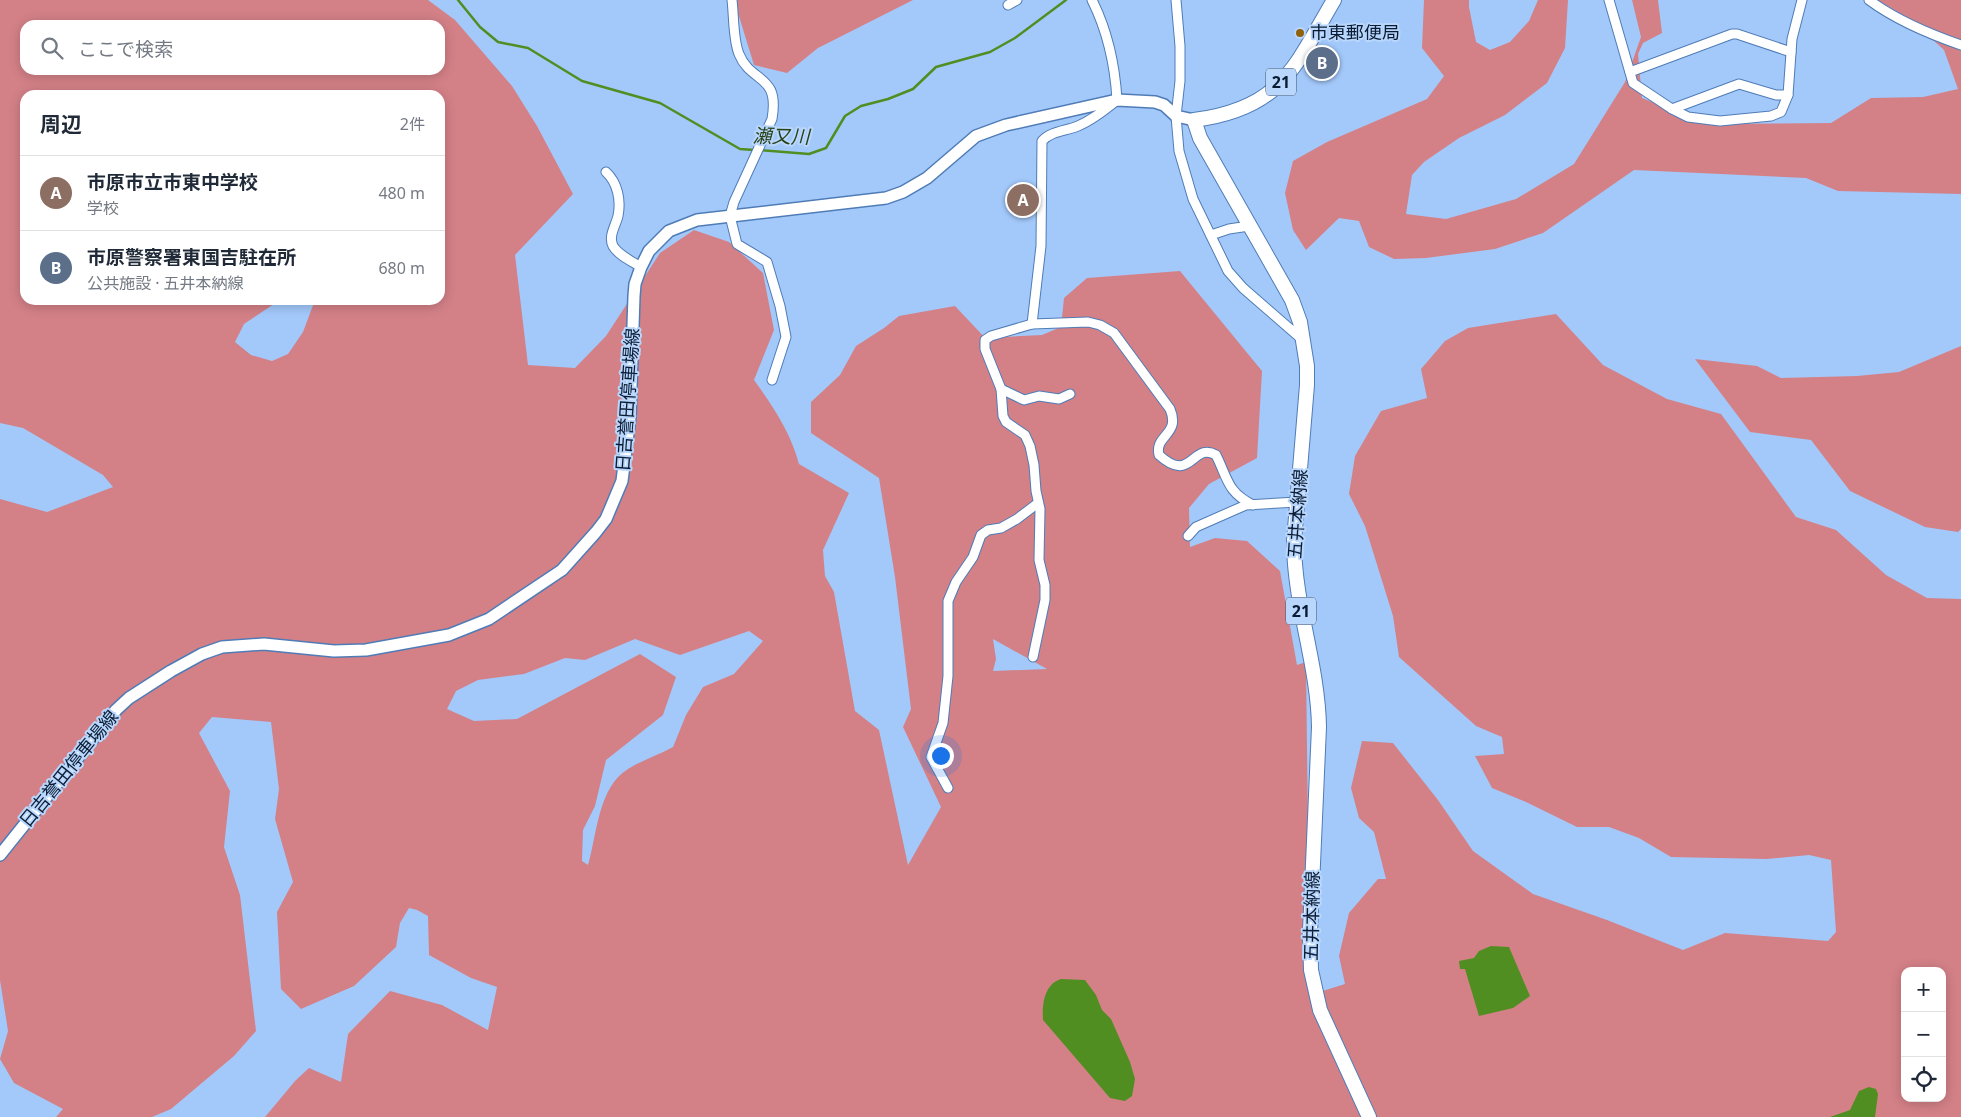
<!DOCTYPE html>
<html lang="ja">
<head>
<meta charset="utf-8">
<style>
	body { margin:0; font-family:"Noto Sans","Noto Sans JP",sans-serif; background:#f6f6f7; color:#1f2937 }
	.controls { position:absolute; right:15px; bottom:15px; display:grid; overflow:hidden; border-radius:10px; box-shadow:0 2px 12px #0003 }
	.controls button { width:45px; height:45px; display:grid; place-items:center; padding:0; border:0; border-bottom:1px solid #e0e1e3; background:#fff; color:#1f2937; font:25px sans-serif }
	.you { position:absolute; left:940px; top:755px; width:18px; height:18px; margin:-12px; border:4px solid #fff; border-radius:50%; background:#1a73e8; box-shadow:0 0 0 8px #1a73e833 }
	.badge { display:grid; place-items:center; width:32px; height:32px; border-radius:50%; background:#b45309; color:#fff; font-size:16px; font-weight:700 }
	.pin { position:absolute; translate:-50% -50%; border:2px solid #fff; box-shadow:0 1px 5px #0006 }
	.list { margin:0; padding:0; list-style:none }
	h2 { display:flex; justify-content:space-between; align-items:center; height:65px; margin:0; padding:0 20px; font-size:21px }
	h2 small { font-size:16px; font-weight:400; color:#747a83 }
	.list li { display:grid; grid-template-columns:32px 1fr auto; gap:15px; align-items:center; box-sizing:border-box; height:75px; padding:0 20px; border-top:1px solid #e0e1e3 }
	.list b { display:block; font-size:19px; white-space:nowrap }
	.list p { margin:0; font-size:16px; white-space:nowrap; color:#747a83 }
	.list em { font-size:16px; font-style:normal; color:#747a83 }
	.icon { flex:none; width:28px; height:28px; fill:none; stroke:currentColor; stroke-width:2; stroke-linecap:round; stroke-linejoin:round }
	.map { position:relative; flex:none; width:1961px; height:1117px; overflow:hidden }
	.search { position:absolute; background:#fff; box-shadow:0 2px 12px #0003; left:20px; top:20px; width:425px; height:55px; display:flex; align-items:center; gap:12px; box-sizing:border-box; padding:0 18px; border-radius:15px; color:#747a83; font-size:19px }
	.panel { position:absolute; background:#fff; box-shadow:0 2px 12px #0003; left:20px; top:90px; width:425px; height:215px; border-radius:15px }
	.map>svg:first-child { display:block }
	.green { fill:#d38187; fill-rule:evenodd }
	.water { fill:#508e22 }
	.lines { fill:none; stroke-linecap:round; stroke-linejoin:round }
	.stream { stroke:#508e22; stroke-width:2.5 }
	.street-casing { stroke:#4f7cb6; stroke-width:11 }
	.secondary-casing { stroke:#4f7cb6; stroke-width:14 }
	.primary-casing { stroke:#4f7cb6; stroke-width:16 }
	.street { stroke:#fff; stroke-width:9 }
	.secondary { stroke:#fff; stroke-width:11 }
	.primary { stroke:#fff; stroke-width:14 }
	.poi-dot { fill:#90610c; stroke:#b9d6fc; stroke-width:2 }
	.labels { text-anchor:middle; stroke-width:4; stroke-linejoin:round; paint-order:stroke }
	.shield { fill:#b9d6fc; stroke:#3e546f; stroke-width:1 }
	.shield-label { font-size:16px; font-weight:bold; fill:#0a1c33 }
	.poi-label { font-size:18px; fill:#0a1c33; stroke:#b9d6fc; text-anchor:start }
	.street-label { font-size:18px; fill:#0a1c33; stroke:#b9d6fc }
	.water-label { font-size:19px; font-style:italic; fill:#284218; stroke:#b9d6fc }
</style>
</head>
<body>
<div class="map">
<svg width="1961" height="1117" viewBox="0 0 1961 1117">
	<rect width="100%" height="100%" fill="#a3c9fb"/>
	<!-- green -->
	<g class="green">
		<path d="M0,0H428L455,20L512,86L537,126L573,194L515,255L528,365L575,368L606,336L660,253L694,230L729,242L763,273L774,330L754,380C773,406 791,433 799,464L849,493L823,550L825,576L834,592L855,711L879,730L908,865L941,807L903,727L911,709L895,577L879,478L811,433V402L840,375L856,346L884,328L899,316L955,306L988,341L1004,337L1042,335L1061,327L1064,298L1087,278L1180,271L1262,371L1257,458L1209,484L1189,508L1190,547L1215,538L1247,541L1280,571L1297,665L1306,662L1310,995L1345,984L1339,956L1349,913L1378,879H1386L1374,832L1359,818L1351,788L1362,741L1393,743L1438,800L1473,851L1533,894L1607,920L1683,950L1725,933L1828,941L1836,932L1831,860L1809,855L1767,859L1671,857L1639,838L1609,827H1577L1526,802L1492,788L1475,756L1504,754L1502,737L1476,726L1399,657L1393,616L1365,526L1349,494L1355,456L1381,411L1427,398L1421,369L1445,341L1468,328L1556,314L1603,365L1667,399L1721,414L1796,517L1836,530L1886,575L1927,598L1961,599V1117H265L295,1081L309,1068L341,1082L348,1034L390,991L442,1005L488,1030L497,987L471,978L429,955L428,916L417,910L409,908L400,923L396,947L354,986L301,1009L281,989L277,912L293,882L275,819L279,789L271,722L212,717L199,733L230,791L224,847L240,895L256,1031L234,1056L171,1109L152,1117H56L63,1109L14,1083L0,1059L8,1031L0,980V499L47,512L113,487L103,475L23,428L0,423ZM25,25H440V70H25ZM25,95H440V300H315L303,332L288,354L272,361L251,355L235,342L244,324L280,300H25ZM749,631L763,641L734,674L703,687L686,715L673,747C659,755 642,760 628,769C598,787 597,835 588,865L582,861L583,830L595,806L606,760L663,715L676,677L640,654L517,719L474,721L447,709L456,691L478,680L524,674L565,658L585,660L635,639L680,655ZM993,639L1047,669H1048L993,671L996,659ZM1905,971H1942V1098H1905Z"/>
		<polygon points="734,0 913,0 818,48 787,73 754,65"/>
		<polygon points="1424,0 1469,0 1469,7 1476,42 1490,50 1510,42 1529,21 1538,0 1568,0 1565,48 1547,83 1505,115 1459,138 1424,162 1412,175 1406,214 1446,219 1516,199 1574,164 1625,82 1641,37 1632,0 1658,0 1662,33 1643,43 1638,54 1642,98 1710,124 1831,123 1871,98 1923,97 1958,89 1944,50 1910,19 1877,0 1961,0 1961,194 1838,191 1806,178 1634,170 1543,233 1495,249 1426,258 1394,259 1369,247 1359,221 1339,218 1306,250 1293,230 1285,193 1293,161 1327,142 1427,99 1444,76 1422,48"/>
		<polygon points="1961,346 1961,529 1958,532 1925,527 1850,491 1811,440 1750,432 1695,359 1757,366 1781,378 1857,376 1899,372"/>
	</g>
	<!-- water -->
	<g class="water">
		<polygon points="1491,946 1509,947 1530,996 1513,1008 1479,1016 1465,969 1460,969 1459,961 1474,958 1479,951"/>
		<path d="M1061,979L1085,980L1096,995L1102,1010L1111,1019L1130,1062L1135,1079L1132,1096L1125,1101L1110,1098L1043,1020C1042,1005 1044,984 1061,979Z"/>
		<polygon points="1869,1087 1876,1089 1878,1094 1875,1117 1830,1117 1850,1110 1859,1091"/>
	</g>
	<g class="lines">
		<!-- stream -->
		<g class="stream">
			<polyline points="458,0 480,27 498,42 528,48 582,81 660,103 740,149 754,150"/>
			<polyline points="759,150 809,154 826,148 845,116 861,106 888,99 913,89 936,67 990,52 1015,38 1066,0"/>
		</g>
		<!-- street casing -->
		<g class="street-casing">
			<g id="street">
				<path d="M732,0C734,16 733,40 739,54C751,84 780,73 772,119L734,202L730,216L737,244L767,262L780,306L786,337L772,380"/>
				<polyline points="1176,0 1180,46 1180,81 1176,116 1179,151 1193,199 1228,271 1243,288 1304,341"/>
				<polyline points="1609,0 1633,83 1672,109 1688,117 1720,121 1771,116 1781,112 1788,95 1792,39 1802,0"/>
				<path d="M1869,0C1896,20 1929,34 1961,45"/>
				<polyline points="1008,5 1017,0"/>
				<polyline points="1630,72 1732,34 1737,34 1791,52"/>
				<polyline points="1672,109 1739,84 1776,95 1788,95"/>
				<path d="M606,172C618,183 621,201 618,216C616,225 608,236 613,246C618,255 633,262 641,267"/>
				<polyline points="1211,235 1229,229 1249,226"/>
				<path d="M1032,324L1041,246L1042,141C1051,131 1066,131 1078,126C1092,120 1105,110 1117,100C1115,65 1108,32 1092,0"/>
				<polyline points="1001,389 1024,400 1039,396 1059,399 1070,394"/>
				<polyline points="1188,536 1196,527 1246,505 1298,502"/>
				<path d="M1033,657L1045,600V585L1039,560L1040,509L1036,491L1034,465L1030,446L1025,435L1006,422L1003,416L1001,389L985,349V340L991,336L1032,324L1088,322L1100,325L1114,333L1170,409C1181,435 1154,435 1159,455C1192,485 1192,441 1216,455C1228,479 1227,492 1253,505"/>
				<polyline points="948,788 931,757 943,723 948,676 948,601 956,582 973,557 981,535 988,530 1001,528 1017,519 1038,503"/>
			</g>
		</g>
		<!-- secondary casing -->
		<g class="secondary-casing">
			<polyline id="secondary" points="0,855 116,710 129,698 171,671 202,654 222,647 264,644 334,651 366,650 449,635 489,619 562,570 596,532 606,519 622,481 630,417 634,296 635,284 641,267 649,251 669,231 697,220 886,198 903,192 927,178 976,136 1006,125 1117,100 1155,102 1164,105 1176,116 1194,120"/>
		</g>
		<!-- primary casing -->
		<g class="primary-casing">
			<path id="primary" d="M1334,0C1294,68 1281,109 1194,120L1200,138L1292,300L1300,322L1307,366V385L1294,541C1294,605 1318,664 1319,727L1310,932L1311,970L1320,1010L1369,1117"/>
		</g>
		<!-- street -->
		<use href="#street" class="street"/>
		<!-- secondary -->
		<use href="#secondary" class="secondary"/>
		<!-- primary -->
		<use href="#primary" class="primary"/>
	</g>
	<!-- markers -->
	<circle class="poi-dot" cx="1300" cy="33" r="5"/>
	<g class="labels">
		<!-- shield labels -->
		<g class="shield">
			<rect x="1266" y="68.5" width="30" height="27" rx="4"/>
			<rect x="1286" y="597.5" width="30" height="27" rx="4"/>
		</g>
		<g class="shield-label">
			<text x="1281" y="88">21</text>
			<text x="1301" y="617">21</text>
		</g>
		<!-- poi labels -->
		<g class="poi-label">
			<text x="1310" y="39">市東郵便局</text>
		</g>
		<!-- street labels -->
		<g class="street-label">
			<text transform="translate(628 400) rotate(-86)" y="6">日吉誉田停車場線</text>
			<text transform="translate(1298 514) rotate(-86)" y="6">五井本納線</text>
			<text transform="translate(69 769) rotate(-51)" y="6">日吉誉田停車場線</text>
			<text transform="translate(1312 916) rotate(-89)" y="6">五井本納線</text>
		</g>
		<!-- water labels -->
		<g class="water-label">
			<text transform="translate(781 136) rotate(1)" y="7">瀬又川</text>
		</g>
	</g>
</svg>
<div class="controls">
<button>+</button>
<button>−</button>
<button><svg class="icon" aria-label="locate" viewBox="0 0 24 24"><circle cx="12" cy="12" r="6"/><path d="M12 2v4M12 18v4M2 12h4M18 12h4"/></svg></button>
</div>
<div class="you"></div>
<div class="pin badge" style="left:1023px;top:200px;background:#8d6e63">A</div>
<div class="pin badge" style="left:1322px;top:63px;background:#5c6f8a">B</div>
<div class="search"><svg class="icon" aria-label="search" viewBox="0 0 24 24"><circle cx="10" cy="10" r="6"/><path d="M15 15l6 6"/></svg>ここで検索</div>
<section class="panel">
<h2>周辺<small>2件</small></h2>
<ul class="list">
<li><span class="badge" style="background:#8d6e63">A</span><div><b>市原市立市東中学校</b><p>学校</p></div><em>480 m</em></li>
<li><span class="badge" style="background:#5c6f8a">B</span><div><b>市原警察署東国吉駐在所</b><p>公共施設 · 五井本納線</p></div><em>680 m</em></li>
</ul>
</section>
</div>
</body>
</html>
